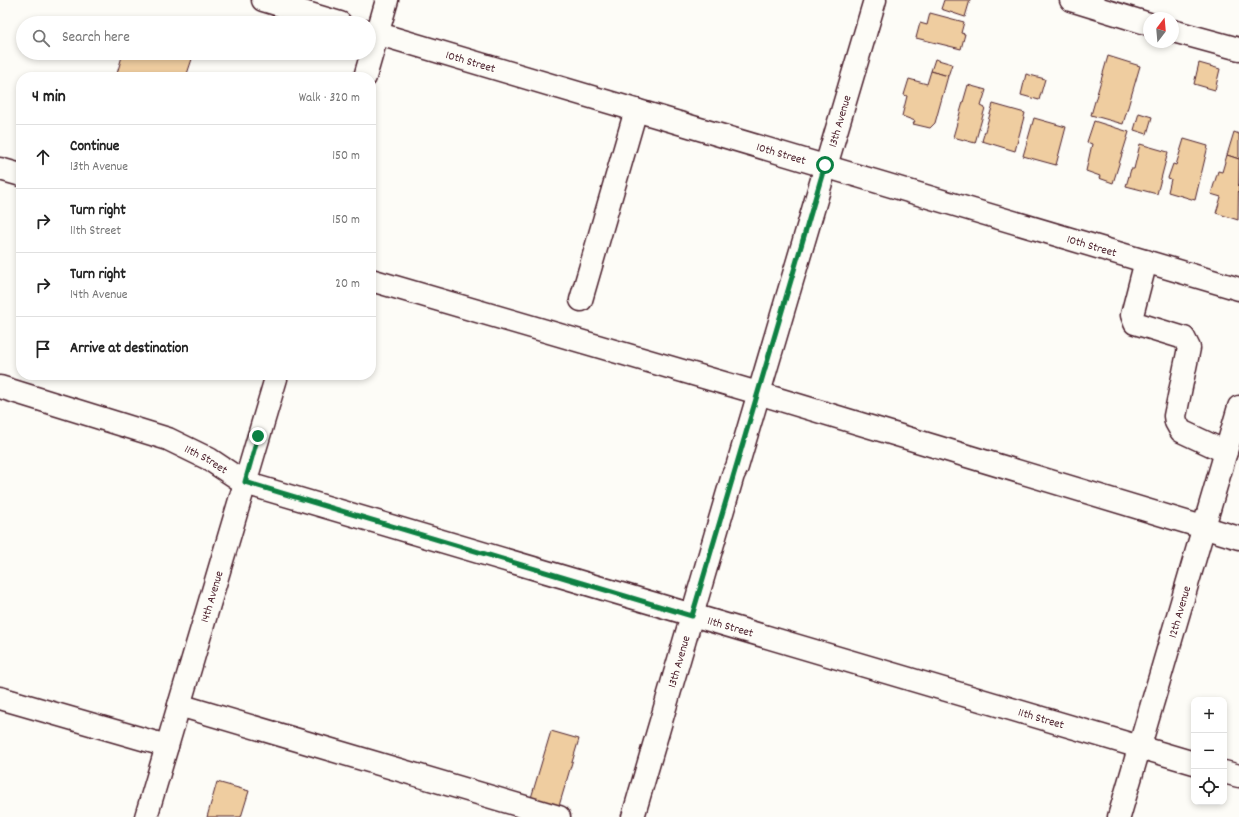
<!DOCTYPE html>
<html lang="en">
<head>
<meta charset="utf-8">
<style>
	body { margin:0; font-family:Dekko,sans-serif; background:#f2f2f2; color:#222 }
	.controls { position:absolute; right:12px; bottom:12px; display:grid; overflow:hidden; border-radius:8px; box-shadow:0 2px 6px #0003 }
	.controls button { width:36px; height:36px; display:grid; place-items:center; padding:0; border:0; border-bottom:1px solid #e0e0e0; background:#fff; color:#222; font:20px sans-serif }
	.compass { position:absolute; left:1143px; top:12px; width:36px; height:36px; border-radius:50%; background:#fff; box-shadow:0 2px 6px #0003; rotate:16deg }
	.stop { position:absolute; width:12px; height:12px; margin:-9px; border:3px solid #0b8043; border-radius:50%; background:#fff }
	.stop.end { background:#0b8043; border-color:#fff; box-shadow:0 1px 4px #0008 }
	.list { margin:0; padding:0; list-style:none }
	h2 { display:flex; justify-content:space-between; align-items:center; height:52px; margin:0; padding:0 16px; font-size:17px }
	h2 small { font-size:13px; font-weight:400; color:#767676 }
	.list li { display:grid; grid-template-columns:26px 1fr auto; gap:12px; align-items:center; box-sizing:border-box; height:64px; padding:0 16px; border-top:1px solid #e0e0e0 }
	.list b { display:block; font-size:15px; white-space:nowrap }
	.list p { margin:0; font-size:13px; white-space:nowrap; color:#767676 }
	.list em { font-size:13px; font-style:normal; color:#767676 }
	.icon { flex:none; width:22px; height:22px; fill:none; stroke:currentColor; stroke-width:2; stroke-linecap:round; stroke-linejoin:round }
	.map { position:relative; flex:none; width:1239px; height:817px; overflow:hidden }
	.search { position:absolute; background:#fff; box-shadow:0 2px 6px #0003; left:16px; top:16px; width:360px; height:44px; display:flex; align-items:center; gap:10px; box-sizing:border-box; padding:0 14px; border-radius:22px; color:#767676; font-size:15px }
	.panel { position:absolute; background:#fff; box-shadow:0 2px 6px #0003; left:16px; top:72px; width:360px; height:308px; border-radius:16px }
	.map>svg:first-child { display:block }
	.building { fill:#efcda0; stroke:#4a1f2b }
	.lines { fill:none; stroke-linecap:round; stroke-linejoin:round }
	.minor-casing { stroke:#4a1f2b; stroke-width:25 }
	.major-casing { stroke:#4a1f2b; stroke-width:25 }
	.minor { stroke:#fdfcf7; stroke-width:22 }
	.major { stroke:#fdfcf7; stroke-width:22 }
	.route { stroke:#0b8043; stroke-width:5 }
	.labels { text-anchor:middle; stroke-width:3; stroke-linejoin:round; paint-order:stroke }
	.street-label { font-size:12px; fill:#4a1f2b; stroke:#fdfcf7 }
</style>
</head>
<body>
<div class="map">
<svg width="1239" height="817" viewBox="0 0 1239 817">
	<rect width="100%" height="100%" fill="#fdfcf7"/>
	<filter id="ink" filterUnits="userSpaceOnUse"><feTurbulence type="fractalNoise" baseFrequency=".025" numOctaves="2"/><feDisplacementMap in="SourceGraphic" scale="8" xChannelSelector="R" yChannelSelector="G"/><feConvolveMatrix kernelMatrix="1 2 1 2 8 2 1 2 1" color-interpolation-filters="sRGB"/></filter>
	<g filter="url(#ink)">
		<!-- building -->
		<g class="building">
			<polygon points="944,0 970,0 965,17 941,9"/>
			<polygon points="930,13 964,22 961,33 965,34 961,49 916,38 920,23 927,25"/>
			<polygon points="123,53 194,53 186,77 116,77"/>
			<polygon points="1108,56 1140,66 1123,124 1091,115"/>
			<polygon points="935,59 952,64 948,76 931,71"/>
			<polygon points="1199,63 1220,69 1215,90 1194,84"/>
			<polygon points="931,71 948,76 935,123 930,128 913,124 915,121 902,116 907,96 904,95 909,79 927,84"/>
			<polygon points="1026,74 1045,79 1039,100 1021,95"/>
			<polygon points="968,85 986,90 981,106 985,108 975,143 953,137"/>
			<polygon points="993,104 1025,113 1015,151 982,141"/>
			<polygon points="1139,113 1152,117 1147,134 1134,130"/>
			<polygon points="1034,118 1066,127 1056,165 1023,156"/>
			<polygon points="1094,121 1129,132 1113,183 1099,178 1100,176 1086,171 1092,144 1087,142"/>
			<polygon points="1234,132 1239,134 1239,159 1227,155"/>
			<polygon points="1184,139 1208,146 1195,200 1168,192 1171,179 1168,178 1173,164 1176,165"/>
			<polygon points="1140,144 1168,152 1157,194 1126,186 1131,169 1134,169"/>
			<polygon points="1227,155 1239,159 1238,220 1216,213 1221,197 1211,194 1218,171 1222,172"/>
			<polygon points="551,731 579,739 559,806 531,798"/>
			<polygon points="217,782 249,791 241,817 207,817"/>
		</g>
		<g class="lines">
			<!-- minor casing -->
			<g class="minor-casing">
				<g id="minor">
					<polyline points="1071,0 1149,24"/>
					<polyline points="1173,31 1239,49"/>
					<polyline points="365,77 387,0"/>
					<polyline points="0,169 21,175"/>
					<polyline points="1146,261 1132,315 1135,323 1184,338 1189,348 1175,416 1176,422 1181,431 1226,452"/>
					<polyline points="371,280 758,393 1239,538"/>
					<polyline points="581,300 636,110"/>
					<path id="s1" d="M0,387L168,439L209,459L245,483L1194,763"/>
					<polyline points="0,698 167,746"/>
					<polyline points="179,705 559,817"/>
					<polyline points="1224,772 1239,776"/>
					<path id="s2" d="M146,817L277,375"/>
					<path id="s3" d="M633,817L733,475L737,467L875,0"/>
					<path id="s4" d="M1119,817L1239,407"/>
				</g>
			</g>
			<!-- major casing -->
			<g class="major-casing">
				<g id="major">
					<polyline points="263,0 340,23"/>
					<path id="s5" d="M369,31L1239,289"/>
				</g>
			</g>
			<!-- minor -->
			<use href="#minor" class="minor"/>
			<!-- major -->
			<use href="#major" class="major"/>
		</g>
	</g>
	<g class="lines" filter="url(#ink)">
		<!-- route -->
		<polyline class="route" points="258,436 245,482 692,616 825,165"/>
	</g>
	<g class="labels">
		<!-- street labels -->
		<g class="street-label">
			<text dy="4" stroke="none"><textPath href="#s5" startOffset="106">10th Street</textPath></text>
			<text dy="4" stroke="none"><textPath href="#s3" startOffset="726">13th Avenue</textPath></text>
			<text dy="4" stroke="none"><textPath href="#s5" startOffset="430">10th Street</textPath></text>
			<text dy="4" stroke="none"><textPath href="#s5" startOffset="754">10th Street</textPath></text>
			<text dy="4" stroke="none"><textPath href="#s1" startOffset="219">11th Street</textPath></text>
			<text dy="4" stroke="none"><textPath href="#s2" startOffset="230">14th Avenue</textPath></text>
			<text dy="4" stroke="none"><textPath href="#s4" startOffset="214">12th Avenue</textPath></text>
			<text dy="4" stroke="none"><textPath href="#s1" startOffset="771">11th Street</textPath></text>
			<text dy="4" stroke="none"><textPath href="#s3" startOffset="162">13th Avenue</textPath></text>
			<text dy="4" stroke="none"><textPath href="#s1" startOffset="1095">11th Street</textPath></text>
		</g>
	</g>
</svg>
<div class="controls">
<button>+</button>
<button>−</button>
<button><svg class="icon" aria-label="locate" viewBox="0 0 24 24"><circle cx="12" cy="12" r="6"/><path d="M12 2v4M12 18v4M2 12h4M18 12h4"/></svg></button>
</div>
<svg class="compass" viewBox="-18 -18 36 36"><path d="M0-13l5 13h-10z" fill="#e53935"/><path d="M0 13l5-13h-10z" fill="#767676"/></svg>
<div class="stop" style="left:825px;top:165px"></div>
<div class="stop end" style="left:258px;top:436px"></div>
<div class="search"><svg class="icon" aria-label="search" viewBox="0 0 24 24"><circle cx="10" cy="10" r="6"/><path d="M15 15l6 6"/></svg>Search here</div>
<section class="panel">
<h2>4 min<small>Walk · 320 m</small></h2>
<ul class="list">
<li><svg class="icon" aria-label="ahead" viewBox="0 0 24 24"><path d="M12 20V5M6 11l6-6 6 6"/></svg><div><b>Continue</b><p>13th Avenue</p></div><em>150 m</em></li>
<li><svg class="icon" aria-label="right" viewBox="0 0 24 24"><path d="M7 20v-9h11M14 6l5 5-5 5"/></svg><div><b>Turn right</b><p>11th Street</p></div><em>150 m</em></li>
<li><svg class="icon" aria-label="right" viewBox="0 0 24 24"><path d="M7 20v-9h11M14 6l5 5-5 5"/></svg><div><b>Turn right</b><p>14th Avenue</p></div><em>20 m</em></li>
<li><svg class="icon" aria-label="arrive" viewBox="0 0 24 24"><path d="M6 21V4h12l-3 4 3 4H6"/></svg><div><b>Arrive at destination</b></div></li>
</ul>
</section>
</div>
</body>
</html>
